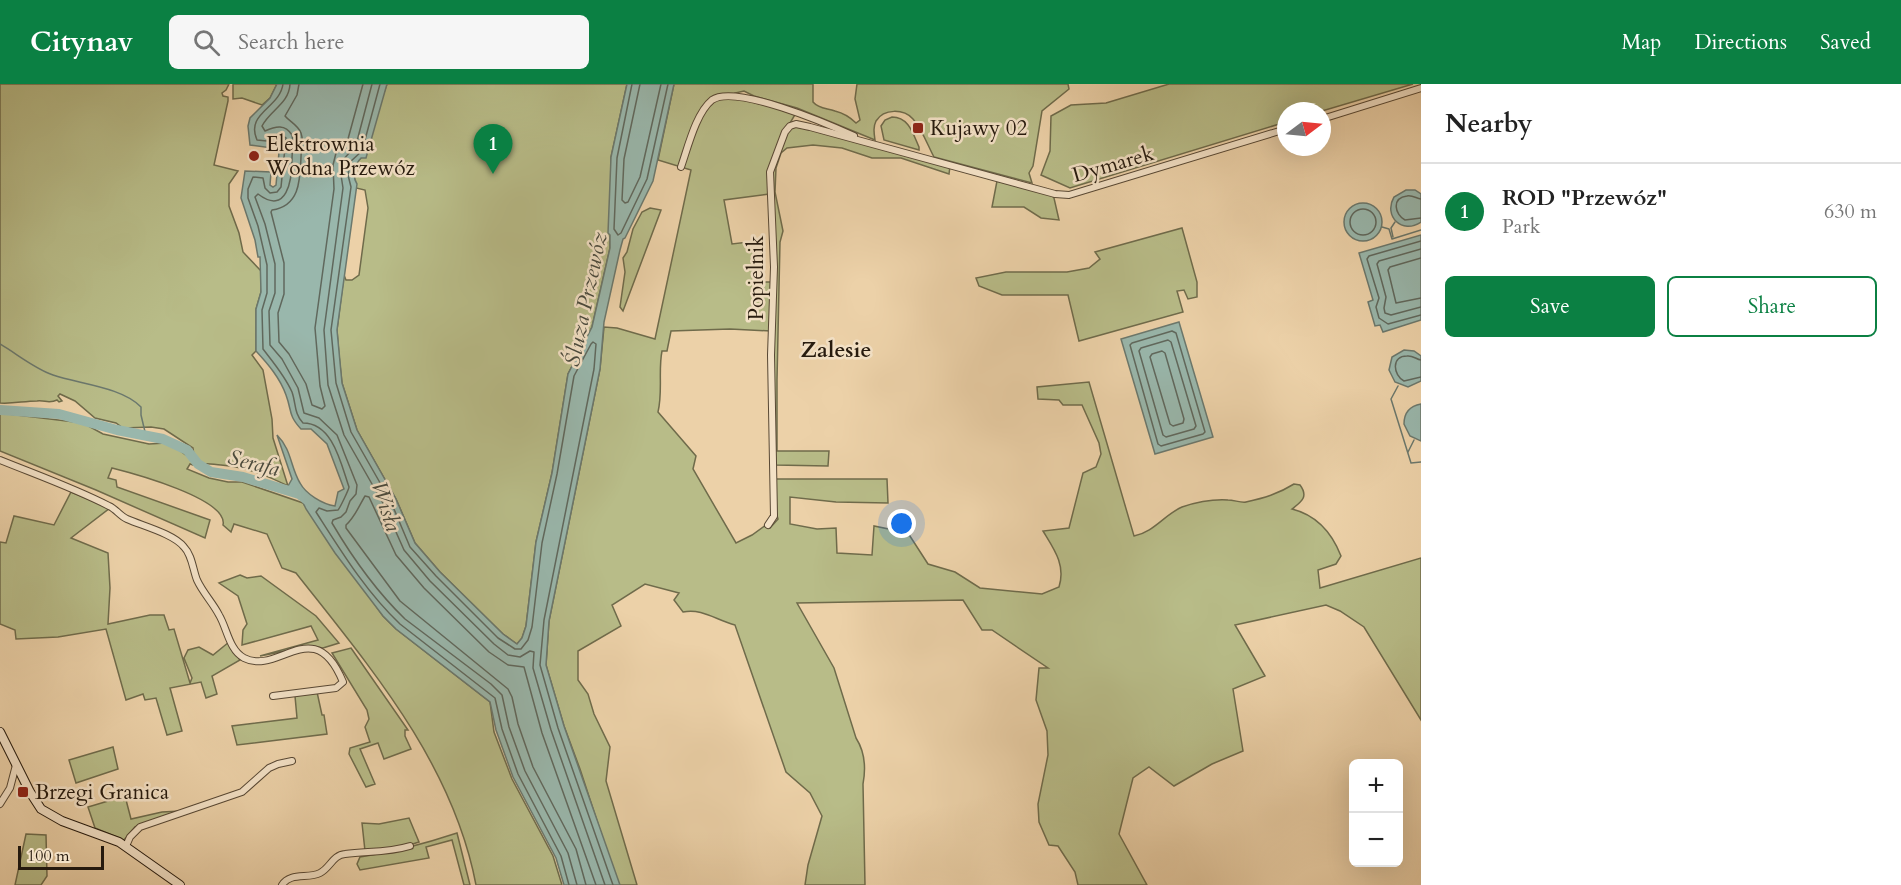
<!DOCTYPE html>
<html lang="en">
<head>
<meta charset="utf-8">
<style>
	body { margin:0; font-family:Cardo,serif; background:#f6f6f6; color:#222 }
	.controls { position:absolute; right:18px; bottom:18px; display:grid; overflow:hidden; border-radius:9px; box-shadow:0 6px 24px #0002 }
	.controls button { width:54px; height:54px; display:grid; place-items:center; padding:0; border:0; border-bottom:2px solid #e0e0e0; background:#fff; color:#222; font:30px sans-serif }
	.compass { position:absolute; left:1277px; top:18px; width:54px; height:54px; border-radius:50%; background:#fff; box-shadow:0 6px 24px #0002; rotate:74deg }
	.scale { position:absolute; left:18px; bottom:15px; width:86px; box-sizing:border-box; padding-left:6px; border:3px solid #261a0e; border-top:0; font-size:16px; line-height:21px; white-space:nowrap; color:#261a0e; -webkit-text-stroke:4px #f3e1c6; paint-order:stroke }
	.you { position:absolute; left:902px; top:440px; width:21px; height:21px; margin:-15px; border:4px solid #fff; border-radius:50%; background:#1a73e8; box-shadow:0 0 0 9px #1a73e833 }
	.badge { display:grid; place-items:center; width:39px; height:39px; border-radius:50%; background:#0b8043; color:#fff; font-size:20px; font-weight:700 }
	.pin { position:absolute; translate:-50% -50px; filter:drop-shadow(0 2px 3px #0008) }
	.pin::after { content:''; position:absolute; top:32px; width:21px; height:18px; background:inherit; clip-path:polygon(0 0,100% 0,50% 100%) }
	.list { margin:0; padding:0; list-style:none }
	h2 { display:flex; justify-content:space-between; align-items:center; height:78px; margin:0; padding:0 24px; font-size:26px }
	h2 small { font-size:20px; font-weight:400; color:#767676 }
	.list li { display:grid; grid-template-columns:39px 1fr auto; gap:18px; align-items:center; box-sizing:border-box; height:96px; padding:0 24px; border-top:2px solid #e0e0e0 }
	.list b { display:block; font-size:22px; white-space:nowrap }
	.list p { margin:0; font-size:20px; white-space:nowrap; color:#767676 }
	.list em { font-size:20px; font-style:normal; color:#767676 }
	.actions { display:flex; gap:12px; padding:18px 24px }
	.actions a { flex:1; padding:14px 0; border:2px solid #0b8043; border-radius:9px; text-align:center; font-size:21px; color:#0b8043 }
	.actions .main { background:#0b8043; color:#fff }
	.icon { flex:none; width:33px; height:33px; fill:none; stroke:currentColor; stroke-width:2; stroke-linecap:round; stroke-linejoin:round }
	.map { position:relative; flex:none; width:1421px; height:801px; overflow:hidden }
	header { display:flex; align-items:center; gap:36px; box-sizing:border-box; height:84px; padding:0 30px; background:#0b8043; color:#fff }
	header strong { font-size:28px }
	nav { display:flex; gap:33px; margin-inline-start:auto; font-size:21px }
	.search { width:420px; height:54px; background:#f6f6f6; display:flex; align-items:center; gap:15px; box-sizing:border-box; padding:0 21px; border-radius:9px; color:#767676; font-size:22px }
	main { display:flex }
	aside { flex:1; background:#fff }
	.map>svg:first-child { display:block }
	.green { fill:#b8bc88; stroke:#6f6b4b; stroke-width:1.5 }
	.water { fill:#99b7ac; stroke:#6b786d; stroke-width:1.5 }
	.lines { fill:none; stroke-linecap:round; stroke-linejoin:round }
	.shore { stroke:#60685d; stroke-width:1.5 }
	.stream { stroke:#6b786d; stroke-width:1.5 }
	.river { stroke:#99b7ac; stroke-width:10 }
	.street-casing { stroke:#584834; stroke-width:8 }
	.secondary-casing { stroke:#261a0e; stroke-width:10 }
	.street { stroke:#f3e1c6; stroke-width:6 }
	.secondary { stroke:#f3e1c6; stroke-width:8 }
	.poi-dot { fill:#8f2418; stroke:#f3e1c6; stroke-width:2 }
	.labels { text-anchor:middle; stroke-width:5; stroke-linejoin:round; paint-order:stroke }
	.poi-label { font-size:21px; fill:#261a0e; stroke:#f3e1c6; text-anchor:start }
	.street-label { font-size:21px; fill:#261a0e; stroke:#f3e1c6 }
	.water-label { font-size:22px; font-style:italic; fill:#48493d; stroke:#f3e1c6 }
	.neighbourhood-label { font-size:22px; font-weight:bold; fill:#261a0e; stroke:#f3e1c6 }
</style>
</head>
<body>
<header>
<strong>Citynav</strong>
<div class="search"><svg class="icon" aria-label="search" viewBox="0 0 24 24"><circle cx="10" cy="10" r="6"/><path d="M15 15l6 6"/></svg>Search here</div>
<nav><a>Map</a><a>Directions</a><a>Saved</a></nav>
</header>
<main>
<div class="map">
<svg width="1421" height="801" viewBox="0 0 1421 801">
	<rect width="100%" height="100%" fill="#ecd1a8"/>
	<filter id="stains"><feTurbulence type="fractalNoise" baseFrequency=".00333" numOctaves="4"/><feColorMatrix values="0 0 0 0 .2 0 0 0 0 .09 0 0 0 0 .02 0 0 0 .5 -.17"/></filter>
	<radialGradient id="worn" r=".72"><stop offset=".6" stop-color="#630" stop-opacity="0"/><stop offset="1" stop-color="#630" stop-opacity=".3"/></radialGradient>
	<!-- green -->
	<g class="green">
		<path d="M0,0H229L226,6L222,9L223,12L228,13V17L214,81L238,87L229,100V122L239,149L243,168L262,188L261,208L256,225V267L252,271L263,286L272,335L273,354L288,402C266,391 246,383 221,381C213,381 205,377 199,383L190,380L187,385L209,394L228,398H242L303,419L383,532L396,545L490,618L494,648L512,695L553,772L562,801H476C453,679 370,583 296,489L282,484L267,450L234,440L231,448L223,441C229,415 132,389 112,384L108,394L116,396L117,403L210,436L205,454L96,406L0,367V329L83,339L103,350L149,360L166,359L175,363L191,375L194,372L193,364L164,345L151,343L123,344L116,339L95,334L75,317L60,310L58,312L62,317L59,318L57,316C49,320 45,316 37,317C24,317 13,320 0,319Z"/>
		<polygon points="233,0 277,0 270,14 262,21 242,14 233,15"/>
		<polygon points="387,0 627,0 611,73 610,164 592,243 568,290 552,389 536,458 526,542 522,554 517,560 503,550 440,488 415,459 396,415 357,346 342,299 339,271 337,246 344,191 346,196 352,196 359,191 368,124 365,106 356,104 354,91 358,91 359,86 355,84 357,84 356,79 361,74"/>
		<path d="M674,0H813V18C819,25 827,24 835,27C843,29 850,33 856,39L860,36L855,15L857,0H1068L1069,5L1042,27L1033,82L1029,89L1032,99L934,73C928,62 922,45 913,35C904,25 884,24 876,37C873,43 874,49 875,56L797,24L754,12L744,7L735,9L736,14L796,29L777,61L779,64L789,46L796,42L950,82L949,90L901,74H872L842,64L813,61L787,64L781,69L776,84L775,108L783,147L780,158L777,296V367H829L828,382L775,381L773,367V259L776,189L772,98L769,110L724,116L732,160L757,157L760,198H773L770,247L730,245L671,247L667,267H662C658,287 663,307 658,328L696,372L693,385L736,459L752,451L766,441L770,444L778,435L776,428L775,395H887L888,419L836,418L790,413V440L817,445L836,444L837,469L872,471L874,442L908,449L928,480L955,488L980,504L1042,510L1059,503C1066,481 1054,465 1043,447L1069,444L1083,389L1096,383L1101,370L1099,359L1082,321H1063L1059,316L1038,315L1037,303L1089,298L1134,452C1154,448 1164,431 1182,423C1197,418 1212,415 1228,416C1234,416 1241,419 1246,418C1264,414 1278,410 1294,400L1300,401C1309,413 1301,418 1292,425C1316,431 1332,449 1341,472L1336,480L1318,486L1320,504L1421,474V636L1364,543L1340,527L1326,521L1235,541L1265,592L1233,605L1243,667L1212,680L1174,702L1149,683L1133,694L1119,750L1147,801H1078L1075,788L1058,762L1049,761L1039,738L1038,720L1048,671L1047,647L1036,616L1039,584H1048L992,546H982L963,516L797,519L834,584L856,654C865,668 866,684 863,700L865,801H805L808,781L822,732L810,709L786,688L735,541C716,536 702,524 683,528L674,516L679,509L645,500L612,521L621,542L578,567V596L588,610L594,630L610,663L606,697L637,801H618L580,685L564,642L546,581L549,537L600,285L604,243L617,244L655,255L691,86L658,76Z"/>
		<polygon points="1169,0 1413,0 1322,27 1286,27 1286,38 1070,104 1041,91 1050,67 1051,32 1071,21 1106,19"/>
		<path d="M892,33C909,33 913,50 919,63V66L884,56L881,42L885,36Z"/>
		<polygon points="997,97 1051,110 1054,114 1059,136 1041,134 1024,123 992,123"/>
		<polygon points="650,124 661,126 623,227 620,223 625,188 623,174 627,168 633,145 642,128"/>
		<polygon points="1182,144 1197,198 1197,213 1188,215 1184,206 1177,207 1183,228 1079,257 1068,211 1002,211 979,202 976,194 1006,188 1067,188 1089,184 1100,175 1095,168"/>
		<polygon points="71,408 110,424 71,454 108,469 110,504 108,540 150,531 164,531 169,546 174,545 190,599 192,594 184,574 188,566 199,563 213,571 229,558 240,576 212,592 217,610 206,614 201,598 170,604 182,647 167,651 156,614 145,616 143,610 126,616 106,545 58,553 16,555 15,546 0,540 0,458 6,459 14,432 54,441"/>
		<polygon points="240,491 247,494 261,492 316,532 339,559 323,564 311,562 260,572 318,556 311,542 242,561 243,546 247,540 238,512 219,499"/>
		<polygon points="351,564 408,646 405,646 405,652 411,665 384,675 378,659 360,665 375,700 366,703 349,670 350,664 370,658 365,643 369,635 367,626 332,569"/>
		<polygon points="317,608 322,631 324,631 327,650 237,661 232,642 297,634 295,612"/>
		<polygon points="113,663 118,685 76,699 69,676"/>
		<polygon points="125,712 131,735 162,728 181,727 135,743 124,756 95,744 88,723"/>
		<polygon points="409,734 419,758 400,764 365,767 362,739 379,740"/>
		<path d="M457,749L470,801H464L452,756L426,763L429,774L360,786L357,780L360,773C394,768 424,760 457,749Z"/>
		<polygon points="26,750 46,751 47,792 41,801 15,801"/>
	</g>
	<!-- water -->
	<g class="water">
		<path d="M277,0H387L366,74H361C354,81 352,92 357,100L337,246L342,299L357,346L396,415L415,459L440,488L503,550L517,560L522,554L526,542L536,458L552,389L568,290L592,243L610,164V151L608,149L611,73L627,0H674L653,97L625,154L623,155L620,166L604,238L600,285L549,537L546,581L564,642L620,801H564L556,774L513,693L496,646L490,618L396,545L383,532L335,469L306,425L299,410L288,402L292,395L277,351C292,366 290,382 300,399C306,410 322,420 335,422L338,408L344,405L327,360L311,345H301C288,331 292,327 286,311C280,294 268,280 256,267V225L261,208L260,173H258L255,156L241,114L245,87L271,88L270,101L273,103L276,101L280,57H274L272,64L250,61L248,42L250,34L270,14Z"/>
		<path d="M1406,106H1415L1421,110V138C1402,151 1383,132 1394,113Z"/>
		<circle cx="1363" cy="138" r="19"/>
		<polygon points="1421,151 1421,236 1383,248 1380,241 1375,242 1368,218 1373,216 1359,169"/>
		<polygon points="1179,238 1213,353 1155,370 1121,255"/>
		<polygon points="1404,266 1414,267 1421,272 1421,297 1408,303 1395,298 1389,286 1392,273"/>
		<path d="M1421,320V357L1410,352L1404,340C1404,329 1410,322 1421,320Z"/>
	</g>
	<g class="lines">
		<!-- shore -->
		<g class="shore">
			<path d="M283,0C280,24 245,29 257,56L267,57L271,52L279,50L286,54L281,103L277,108L270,109L265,104L263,94L253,93L248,105V114L258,142L267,181V209L262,226L263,265C273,278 285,292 292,308C296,319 294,330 303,339C333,339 341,380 349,403C349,405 340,424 338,426L327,427L319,424L316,428C341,467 366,508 400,540L495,614L502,645L518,690L561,772L569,801"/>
			<path d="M290,0C289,20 270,26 262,42L265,47C276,42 285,40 292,51C294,59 292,67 292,75C292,96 287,132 258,110L255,113L265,140L275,180V209L269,227L270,261L282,275L298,304L304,329L319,334L337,351L357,401L356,410L350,417L346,428L341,433L333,436L332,439C352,473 376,507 405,535L491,600L502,611L509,643L525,687L568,769L577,801"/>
			<path d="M299,0L297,11L285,32C290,38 298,41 301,49C304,57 301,65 301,73C300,96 300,122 272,126L271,128L284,179V210L278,229L279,258L289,270L306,300L312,321L322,325L325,322L320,302L315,244L334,105L333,81L336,69L348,55L363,0"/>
			<polyline points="372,0 356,61 343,76 341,91 343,104 324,246 328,301 344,351 384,421 404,466 430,497 494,560 508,571 520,573 530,567 534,568 533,584 551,646 605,801"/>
			<polyline points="380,0 362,67 350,78 348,91 351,103 331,246 336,299 351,348 391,418 410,463 436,492 498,554 515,565 521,565 528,556 532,543 542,459 557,390 574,292 591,260 593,258 596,260 594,285 544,536 540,581 558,644 613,801"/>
			<polyline points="632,0 617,74 614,145 618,151 621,149 647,95 668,0"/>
			<polyline points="640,0 624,75 622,116 625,119 628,118 640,93 661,0"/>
			<path d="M1421,115C1416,114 1412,111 1407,112C1391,114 1395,131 1405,136L1421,134"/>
			<circle cx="1363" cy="138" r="13"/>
			<polyline points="1421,157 1369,172 1367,175 1379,214 1376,223 1379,234 1388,240 1421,231"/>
			<polyline points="1421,165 1379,177 1377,180 1386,213 1384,224 1385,229 1391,231 1421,223"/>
			<polyline points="1421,174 1390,183 1388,186 1396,219 1421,214"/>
			<polygon points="1172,247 1176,249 1205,348 1203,350 1161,362 1158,360 1130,261 1132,259"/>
			<polygon points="1168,256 1171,258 1196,342 1194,345 1166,353 1163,351 1139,267 1141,264"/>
			<polygon points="1162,267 1165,269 1184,335 1183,339 1173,342 1170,340 1150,273 1152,270"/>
			<path d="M1421,276C1416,275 1412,271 1407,272C1391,272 1393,291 1404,297L1421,293"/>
			<path d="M586,801L576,765L533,683L518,640L512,613L508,605L400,517L346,444V441C355,433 359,422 365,412L369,413L396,471L424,504L489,568L508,581L524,583L542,649L596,801"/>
		</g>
		<!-- stream -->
		<g class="stream">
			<polyline points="1382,143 1389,145 1392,155 1421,146"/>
			<polyline points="1393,153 1391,144 1395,138"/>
			<path d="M0,260C17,270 35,285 53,291C79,300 122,303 141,323V331L146,352"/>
			<polyline points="1398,302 1391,315 1411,379 1421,378"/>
			<polyline points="1408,368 1414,356"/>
		</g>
		<!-- river -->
		<polyline class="river" points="0,326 59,330 117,346 163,355 187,366 198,380 211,388 243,393 299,410 310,418"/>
		<!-- street casing -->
		<g class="street-casing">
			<g id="street">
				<polyline points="1322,35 1421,4"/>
				<path d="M681,83C688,63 696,29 712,16C735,0 828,40 854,52"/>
				<path d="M0,376C37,391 74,404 109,422C116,425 120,432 127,435C143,442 174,450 184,463C192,471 193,486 197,496C203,509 213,519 219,531C227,544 229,566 244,574C279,592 314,528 343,598L336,604L273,612"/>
				<polyline points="768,441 774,432 771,271 774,183 770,88 785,48 790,42 796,40 810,43 1055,110 1069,111 1286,45"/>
				<polyline points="0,720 10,704 16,681"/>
				<polyline points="126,762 130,753 140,743 242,708 269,684 278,680 292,677"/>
				<path d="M282,801C290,788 308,795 320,789C330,784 333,771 345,770C368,767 387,769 410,762"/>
			</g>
		</g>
		<!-- secondary casing -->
		<g class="secondary-casing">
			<polyline id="secondary" points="0,648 30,708 41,725 62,737 119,758 180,801"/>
		</g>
		<!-- street -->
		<use href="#street" class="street"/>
		<!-- secondary -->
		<use href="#secondary" class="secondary"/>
	</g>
	<!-- markers -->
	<g class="poi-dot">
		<rect x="912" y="38" width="12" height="12" rx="3"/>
		<circle cx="254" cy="72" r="6"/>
		<rect x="17" y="702" width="12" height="12" rx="3"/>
	</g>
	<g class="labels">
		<!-- poi labels -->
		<g class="poi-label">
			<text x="930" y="51">Kujawy 02</text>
			<text x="266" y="67">Elektrownia<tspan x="266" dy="24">Wodna Przewóz</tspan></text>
			<text x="35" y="715">Brzegi Granica</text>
		</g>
		<!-- street labels -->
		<g class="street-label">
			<text transform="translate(1113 80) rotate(-16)" y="7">Dymarek</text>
			<text transform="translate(756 194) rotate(-90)" y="7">Popielnik</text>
		</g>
		<!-- water labels -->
		<g class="water-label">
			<text transform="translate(585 215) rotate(-78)" y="8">Śluza Przewóz</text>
			<text transform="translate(254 378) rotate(14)" y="8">Serafa</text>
			<text transform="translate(387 422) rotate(72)" y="8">Wisła</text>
		</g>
		<!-- neighbourhood labels -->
		<g class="neighbourhood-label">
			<text x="836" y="273">Zalesie</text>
		</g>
	</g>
	<rect width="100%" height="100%" filter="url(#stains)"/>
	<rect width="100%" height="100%" fill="url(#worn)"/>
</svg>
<div class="controls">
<button>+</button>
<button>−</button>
</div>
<svg class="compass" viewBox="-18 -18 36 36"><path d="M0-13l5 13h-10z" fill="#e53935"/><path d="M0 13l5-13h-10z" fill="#767676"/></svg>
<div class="scale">100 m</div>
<div class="you"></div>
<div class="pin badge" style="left:493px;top:90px">1</div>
</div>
<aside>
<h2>Nearby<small></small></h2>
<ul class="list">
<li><span class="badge">1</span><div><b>ROD &quot;Przewóz&quot;</b><p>Park</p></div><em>630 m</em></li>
</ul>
<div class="actions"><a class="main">Save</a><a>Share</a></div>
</aside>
</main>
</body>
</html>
